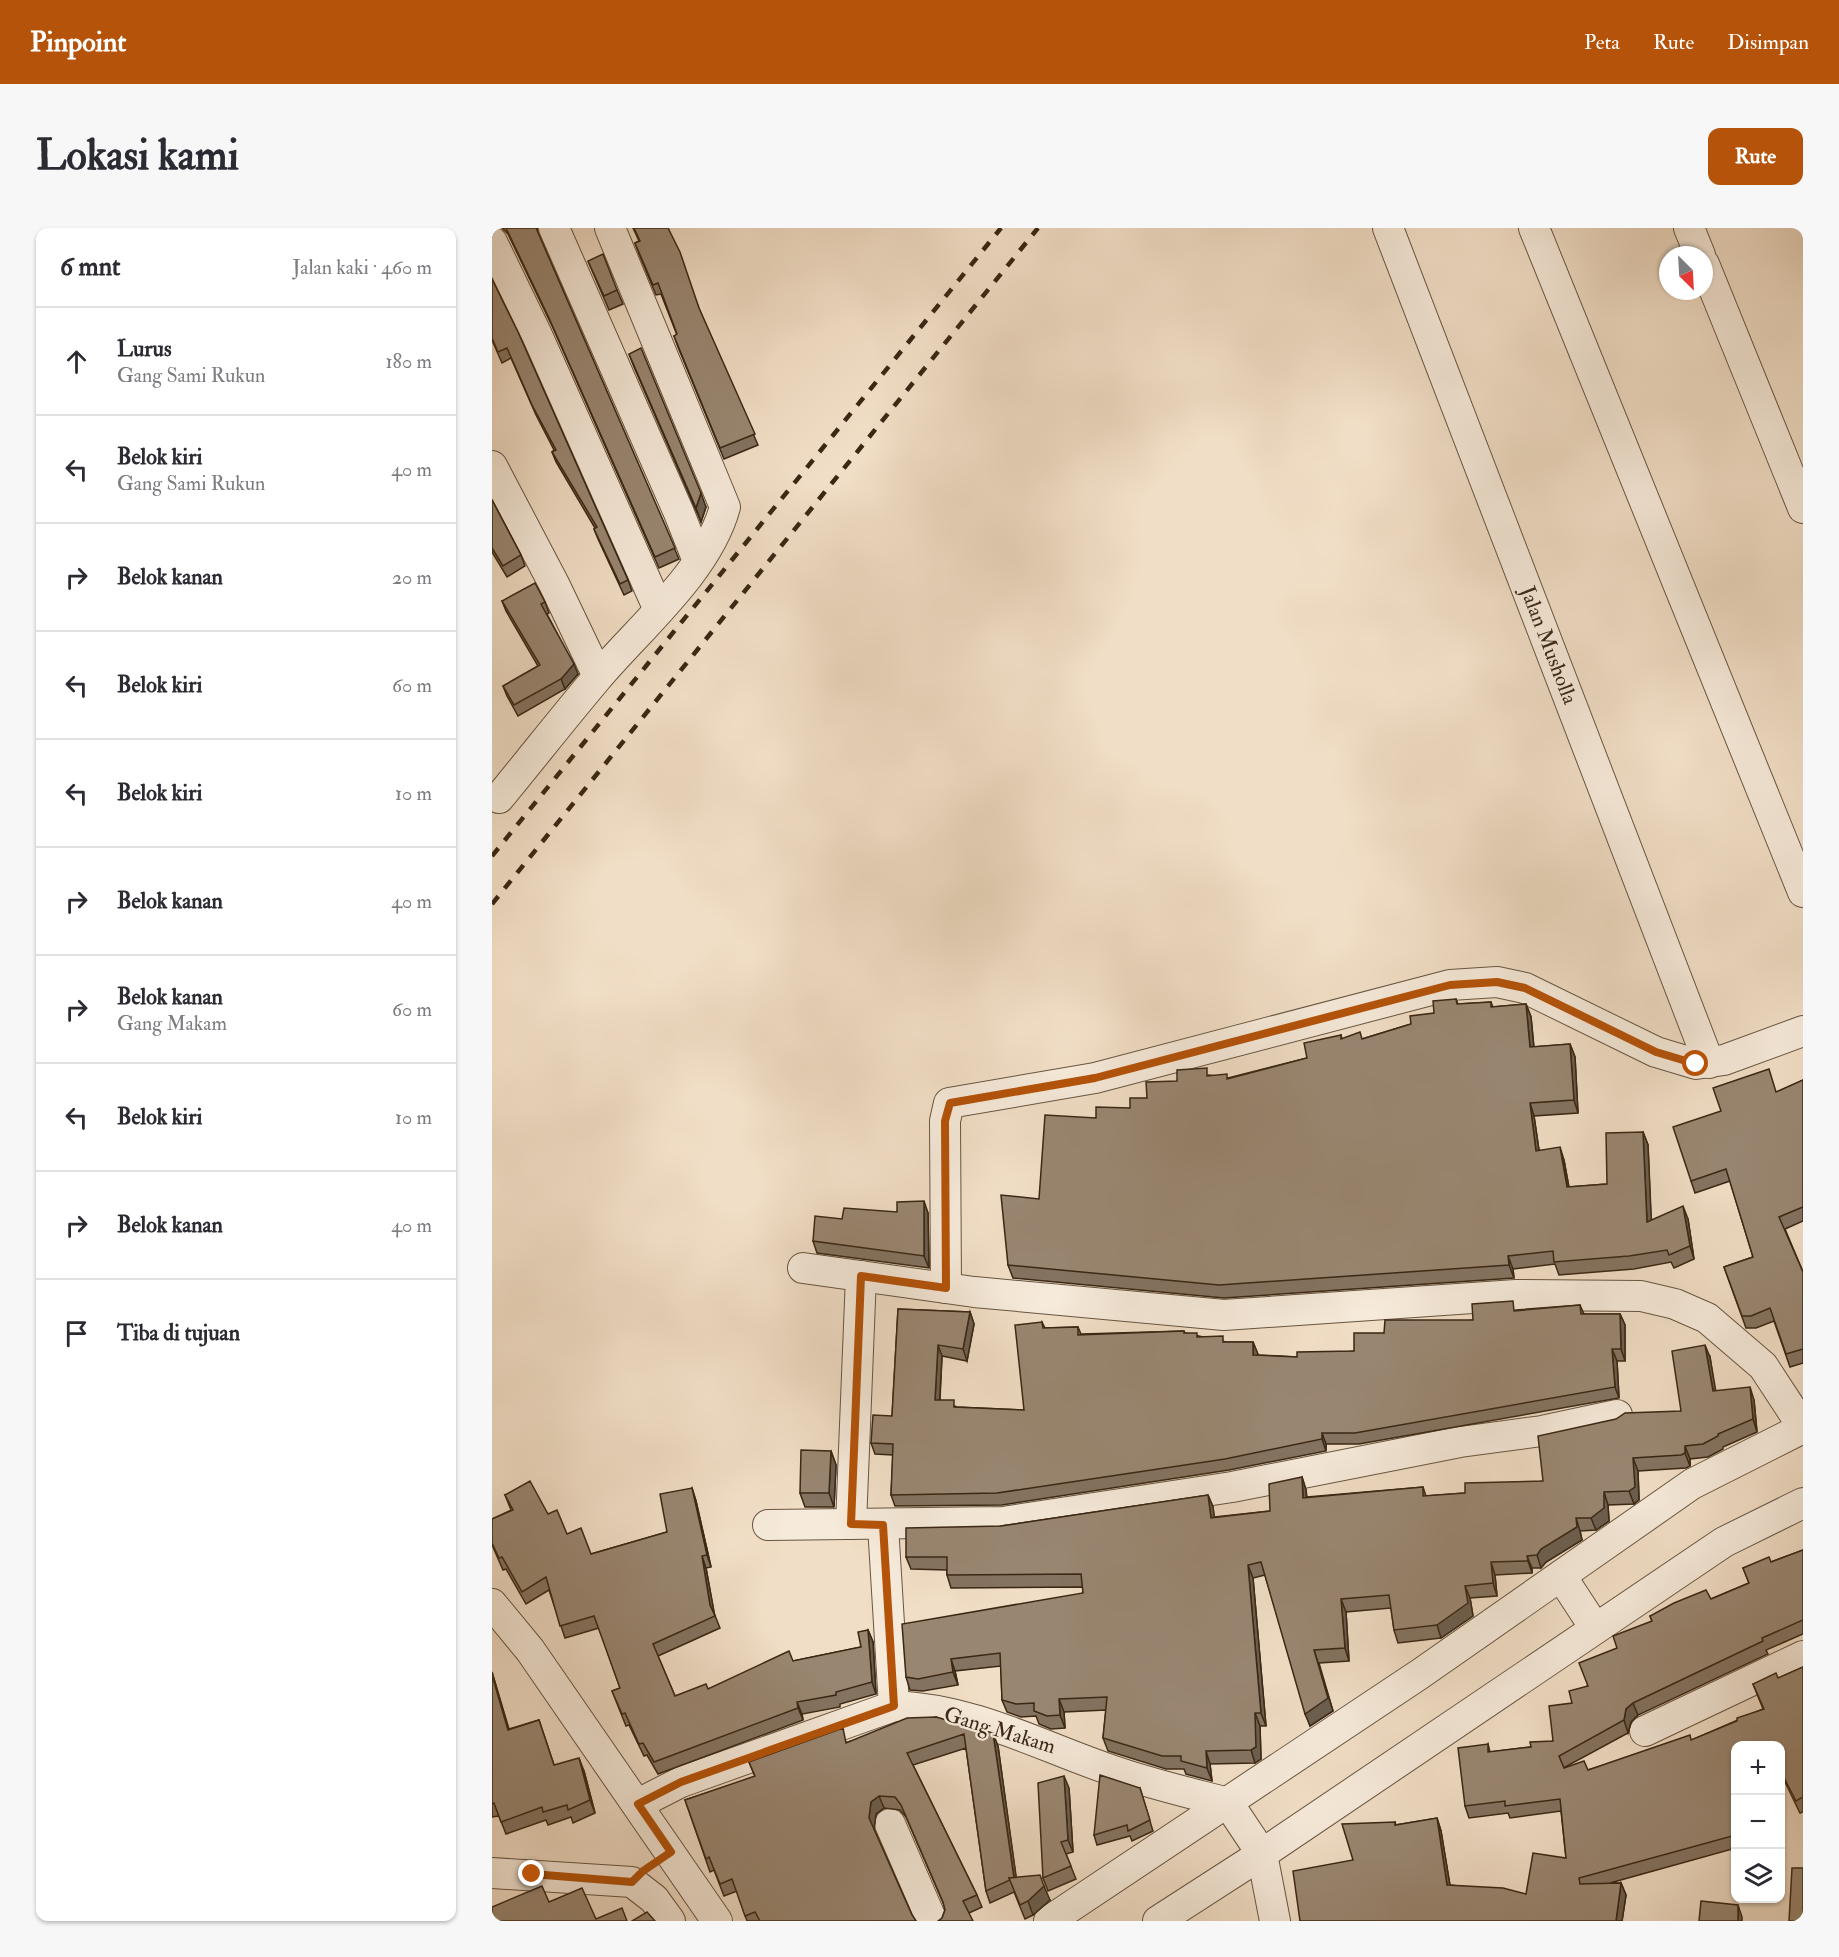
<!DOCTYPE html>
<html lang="id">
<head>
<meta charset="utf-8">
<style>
	body { margin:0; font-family:"IM FELL Double Pica",serif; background:#f7f7f7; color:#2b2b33 }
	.controls { position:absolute; right:18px; bottom:18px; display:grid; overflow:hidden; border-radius:12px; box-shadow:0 2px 4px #0004 }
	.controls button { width:54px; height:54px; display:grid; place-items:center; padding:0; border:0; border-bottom:2px solid #e1e1e2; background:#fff; color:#2b2b33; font:30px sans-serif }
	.compass { position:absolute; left:1167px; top:18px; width:54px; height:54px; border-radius:50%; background:#fff; box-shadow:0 2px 4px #0004; rotate:156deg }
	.stop { position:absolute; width:18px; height:18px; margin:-14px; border:4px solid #b45309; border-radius:50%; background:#fff }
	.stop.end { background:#b45309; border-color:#fff; box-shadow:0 2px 6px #0008 }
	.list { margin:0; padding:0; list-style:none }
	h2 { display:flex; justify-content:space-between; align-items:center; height:78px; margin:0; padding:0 24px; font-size:26px }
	h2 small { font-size:20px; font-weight:400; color:#7c7c81 }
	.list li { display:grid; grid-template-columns:39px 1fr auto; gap:18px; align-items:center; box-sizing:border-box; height:108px; padding:0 24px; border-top:2px solid #e1e1e2 }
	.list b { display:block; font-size:22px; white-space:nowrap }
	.list p { margin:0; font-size:20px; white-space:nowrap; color:#7c7c81 }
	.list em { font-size:20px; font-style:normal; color:#7c7c81 }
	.icon { flex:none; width:33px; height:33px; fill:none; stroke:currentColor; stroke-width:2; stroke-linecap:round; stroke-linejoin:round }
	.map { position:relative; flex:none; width:1311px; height:1693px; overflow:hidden; border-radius:12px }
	header { display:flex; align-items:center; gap:36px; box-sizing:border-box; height:84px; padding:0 30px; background:#b45309; color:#fff }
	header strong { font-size:28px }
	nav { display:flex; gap:33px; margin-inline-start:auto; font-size:21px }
	.intro { display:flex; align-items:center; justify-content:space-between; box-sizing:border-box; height:144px; padding:0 36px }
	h1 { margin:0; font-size:42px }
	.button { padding:15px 27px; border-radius:12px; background:#b45309; color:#fff; font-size:21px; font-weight:700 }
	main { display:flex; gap:36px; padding:0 36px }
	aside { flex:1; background:#fff; border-radius:12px; box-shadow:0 2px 4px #0004 }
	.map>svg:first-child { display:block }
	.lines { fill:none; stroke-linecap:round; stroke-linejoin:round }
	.minor-casing { stroke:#685540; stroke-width:32 }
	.minor { stroke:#f6eada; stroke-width:30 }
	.rail { stroke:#3a2714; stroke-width:4.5; stroke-dasharray:10 10; stroke-linecap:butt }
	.wall { fill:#847361; stroke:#3a2714; stroke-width:1.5 }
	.shaded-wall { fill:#6b5e4f; stroke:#3a2714; stroke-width:1.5 }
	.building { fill:#998671; stroke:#3a2714; stroke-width:1.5 }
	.route { stroke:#b45309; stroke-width:8 }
	.labels { text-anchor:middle; stroke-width:4.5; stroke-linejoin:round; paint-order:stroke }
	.street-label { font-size:21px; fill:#3a2714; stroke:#f6eada }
</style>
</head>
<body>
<header>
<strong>Pinpoint</strong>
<nav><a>Peta</a><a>Rute</a><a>Disimpan</a></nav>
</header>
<div class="intro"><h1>Lokasi kami</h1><a class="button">Rute</a></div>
<main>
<aside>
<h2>6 mnt<small>Jalan kaki · 460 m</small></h2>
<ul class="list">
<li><svg class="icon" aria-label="ahead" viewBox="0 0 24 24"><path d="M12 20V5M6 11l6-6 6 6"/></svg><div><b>Lurus</b><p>Gang Sami Rukun</p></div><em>180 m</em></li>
<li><svg class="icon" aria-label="left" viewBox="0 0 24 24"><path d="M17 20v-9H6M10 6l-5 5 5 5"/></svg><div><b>Belok kiri</b><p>Gang Sami Rukun</p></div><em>40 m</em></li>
<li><svg class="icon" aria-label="right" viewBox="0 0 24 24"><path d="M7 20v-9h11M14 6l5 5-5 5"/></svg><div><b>Belok kanan</b></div><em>20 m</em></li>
<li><svg class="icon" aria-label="left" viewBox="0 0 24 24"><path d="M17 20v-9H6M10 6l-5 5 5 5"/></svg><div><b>Belok kiri</b></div><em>60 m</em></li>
<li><svg class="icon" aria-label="left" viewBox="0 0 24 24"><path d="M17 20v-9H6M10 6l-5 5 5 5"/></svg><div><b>Belok kiri</b></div><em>10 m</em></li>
<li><svg class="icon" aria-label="right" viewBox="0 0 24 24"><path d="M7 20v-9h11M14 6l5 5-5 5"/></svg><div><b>Belok kanan</b></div><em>40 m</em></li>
<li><svg class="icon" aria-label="right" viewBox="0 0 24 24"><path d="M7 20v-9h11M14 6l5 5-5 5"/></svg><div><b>Belok kanan</b><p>Gang Makam</p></div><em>60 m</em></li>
<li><svg class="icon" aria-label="left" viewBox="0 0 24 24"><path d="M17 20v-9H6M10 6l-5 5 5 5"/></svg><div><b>Belok kiri</b></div><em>10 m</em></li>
<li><svg class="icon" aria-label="right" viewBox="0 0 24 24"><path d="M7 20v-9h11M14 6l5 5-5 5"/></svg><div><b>Belok kanan</b></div><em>40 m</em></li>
<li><svg class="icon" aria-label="arrive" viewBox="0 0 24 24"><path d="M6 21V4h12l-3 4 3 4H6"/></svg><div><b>Tiba di tujuan</b></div></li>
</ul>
</aside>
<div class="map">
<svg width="1311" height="1693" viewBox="0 0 1311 1693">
	<rect width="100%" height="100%" fill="#f1dec6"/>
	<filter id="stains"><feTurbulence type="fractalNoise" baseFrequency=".00333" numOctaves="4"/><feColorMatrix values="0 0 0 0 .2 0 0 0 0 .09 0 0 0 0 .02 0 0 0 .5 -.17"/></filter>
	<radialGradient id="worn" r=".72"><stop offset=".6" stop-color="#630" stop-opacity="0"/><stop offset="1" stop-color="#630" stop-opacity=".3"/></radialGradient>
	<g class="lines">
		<!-- minor casing -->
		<g class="minor-casing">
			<g id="minor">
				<polyline points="62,0 187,285 206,333"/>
				<polyline points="896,0 1217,835"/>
				<polyline points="1042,0 1311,664"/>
				<polyline points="1197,0 1208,27"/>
				<polyline points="0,14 45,107 167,382"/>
				<polyline points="1212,36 1311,280"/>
				<polyline points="0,238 62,356 106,448"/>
				<path d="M7,570C40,530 72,489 105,450C148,399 215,344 233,279L118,0"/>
				<polyline points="311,1040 482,1064 732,1087 1024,1067 1149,1068 1183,1076 1215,1090 1271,1138 1311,1199"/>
				<polyline points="454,1060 453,893 457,875 603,850 958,757 1005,754 1033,760 1164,824 1204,836 1232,832 1311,803"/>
				<polyline points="359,1296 369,1048"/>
				<polyline points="276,1297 511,1294 740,1259 968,1214 1050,1203 1125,1187"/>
				<polyline points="391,1297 402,1478"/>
				<polyline points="1069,1348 1103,1400"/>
				<polyline points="0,1376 38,1422 225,1693"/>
				<polyline points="1153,1503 1311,1428"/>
				<path d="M146,1576L189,1554L402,1478C490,1482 554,1522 634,1547C668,1558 702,1566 736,1575L770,1626L783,1693"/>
				<polyline points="398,1596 440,1693"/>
				<polyline points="0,1645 140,1654 162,1671 178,1693"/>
				<polyline points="557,1693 928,1446 1200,1256 1311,1200"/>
				<polyline points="666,1693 770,1626 1232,1314 1311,1275"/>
			</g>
		</g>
		<!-- minor -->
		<use href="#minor" class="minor"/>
		<!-- rail -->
		<g class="rail">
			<polyline points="0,628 509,0"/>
			<polyline points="0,676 546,0"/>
		</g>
	</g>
	<!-- wall -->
	<g class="wall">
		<polygon points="10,0 45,0 46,5 187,331 167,340 61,100 16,6"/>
		<polygon points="141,0 176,0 208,83 266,217 232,231 186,119 182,108 185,107 169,66 164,67 147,26 143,15 147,13"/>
		<polygon points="96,33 125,62 131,76 117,82"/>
		<polygon points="0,51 136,352 140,363 132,367 106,311 102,301 103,300 64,234 60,224 62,222 44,187 19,130 10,135 0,112"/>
		<polygon points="137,126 214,279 209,294 142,139"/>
		<polygon points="0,272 29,327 33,338 15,349 0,324"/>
		<polygon points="10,373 53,374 57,385 55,386 86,446 73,461 26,488 15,468 11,458 46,438 14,383"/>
		<polygon points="964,771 966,776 999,774 1001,779 1034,776 1039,789 1042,819 1078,816 1083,829 1086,885 1042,888 1047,922 1072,932 1077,959 1115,956 1151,904 1156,917 1159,992 1196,991 1202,1031 1182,1040 1179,1034 1142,1041 1067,1047 1063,1036 1021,1041 1022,1050 732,1070 521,1050 516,1037 547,971 604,890 638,880 685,853 717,847 736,850 815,830 849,807 850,811 870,811 919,796 942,785"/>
		<polygon points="1311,852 1311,993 1293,1001 1311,1044 1311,1135 1298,1139 1282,1093 1264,1100 1254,1100 1232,1039 1261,1029 1238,953 1203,965 1199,953 1229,883 1285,864"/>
		<polygon points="436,985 437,1040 325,1025 321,1013 350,991"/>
		<polygon points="1088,1077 1092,1086 1128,1086 1133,1097 1133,1133 1125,1133 1127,1170 867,1216 834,1216 834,1223 737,1242 510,1277 403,1278 399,1267 401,1227 383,1226 379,1215 400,1188 406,1081 478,1084 482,1096 475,1133 450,1128 448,1172 465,1179 532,1182 550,1094 553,1100 586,1099 589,1106 692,1103 693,1105 734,1114 761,1114 766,1127 805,1129 862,1123 892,1105 981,1092 1024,1082"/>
		<polygon points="1218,1129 1223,1163 1262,1172 1265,1204 1231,1219 1231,1221 1216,1229 1198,1231 1198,1238 1194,1240 1146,1243 1147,1272 1142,1276 1116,1277 1117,1293 1104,1302 1088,1303 1090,1312 1054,1334 1049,1340 1040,1340 1040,1345 1003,1347 1005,1368 978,1370 981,1388 949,1410 906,1415 902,1402 899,1380 854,1384 857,1433 827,1435 841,1483 818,1498 773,1347 761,1350 774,1498 768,1498 769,1531 763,1535 718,1536 720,1553 694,1546 692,1541 674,1541 616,1523 611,1510 614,1482 572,1484 573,1500 559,1501 547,1496 544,1488 529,1489 515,1484 510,1472 509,1438 463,1443 466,1457 431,1463 418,1462 414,1449 591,1365 591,1359 459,1360 455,1347 455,1342 419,1341 414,1329 509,1298 716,1267 721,1279 722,1289 778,1283 810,1249 814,1262 815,1269 931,1259 934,1268 973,1265 1051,1253 1189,1183"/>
		<polygon points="339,1223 344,1237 342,1279 313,1279 308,1265"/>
		<polygon points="200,1260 204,1273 219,1339 214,1340 222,1385 228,1400 166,1428 183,1468 216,1461 301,1433 369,1419 376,1402 381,1414 384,1466 348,1476 348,1479 310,1486 311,1492 166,1546 155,1527 152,1528 137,1497 134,1498 120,1463 128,1460 107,1400 73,1410 57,1362 34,1376 14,1341 11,1342 0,1317 0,1291 19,1282 13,1267 56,1286 75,1306 99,1326 175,1304"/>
		<polygon points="1311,1322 1311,1406 1274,1422 1276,1426 1146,1487 1139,1494 1136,1505 1073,1539 1096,1542 1200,1512 1271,1481 1261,1456 1286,1450 1311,1439 1311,1584 1308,1585 1292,1552 1288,1554 1288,1518 1244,1518 1244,1620 1118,1655 1129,1655 1134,1667 1130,1693 808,1693 861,1632 903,1594 904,1597 945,1590 949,1603 958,1657 1034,1666 1074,1630 1069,1583 1018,1590 1016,1585 977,1590 973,1578 996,1516 998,1524 1039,1519 1061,1513 1080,1475 1095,1458 1125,1420 1160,1393 1158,1388 1219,1371 1257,1355 1251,1340 1279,1334"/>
		<polygon points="0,1444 17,1501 47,1492 62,1537 92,1543 103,1585 81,1595 79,1589 56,1597 54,1592 14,1606 7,1588 0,1589"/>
		<polygon points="444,1489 506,1518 524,1650 558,1672 541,1687 533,1691 522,1664 498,1675 494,1663 474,1520 421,1537 485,1667 490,1679 477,1685 450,1690 453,1682 452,1677 414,1589 408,1582 392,1580 384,1586 382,1601 420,1687 424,1693 255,1693 245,1663 232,1668 222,1642 218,1644 193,1572 263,1549 257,1534 356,1514"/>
		<polygon points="577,1560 581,1624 574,1626 584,1651 556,1663 551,1650"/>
		<polygon points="648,1560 661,1603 640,1613 638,1608 605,1617 602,1607"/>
	</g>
	<!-- shaded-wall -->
	<g class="shaded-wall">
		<polygon points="209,265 214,279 209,294 204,280"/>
		<polygon points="82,436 86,446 73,461 69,451"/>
		<polygon points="1034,776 1039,789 1043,832 1038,819"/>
		<polygon points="1078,816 1083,829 1086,885 1082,872"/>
		<polygon points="1038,875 1042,888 1049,936 1044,923"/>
		<polygon points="1151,904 1156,917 1160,1007 1155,994"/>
		<polygon points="1068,919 1072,932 1079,972 1075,959"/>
		<polygon points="432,973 436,985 437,1040 432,1028"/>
		<polygon points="1191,978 1196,991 1202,1031 1198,1018"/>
		<polygon points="1016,1028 1021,1041 1022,1050 1017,1037"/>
		<polygon points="478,1084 482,1096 475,1133 471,1121"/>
		<polygon points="1128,1086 1133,1097 1133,1133 1129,1121"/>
		<polygon points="761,1114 766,1126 765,1139 761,1127"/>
		<polygon points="446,1117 450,1128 447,1183 443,1172"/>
		<polygon points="1213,1117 1218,1129 1226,1176 1221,1163"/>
		<polygon points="1120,1121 1125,1133 1127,1170 1123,1159"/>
		<polygon points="1258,1159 1262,1172 1265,1204 1261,1191"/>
		<polygon points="830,1205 834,1216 834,1223 830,1211"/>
		<polygon points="1193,1218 1198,1231 1198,1238 1193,1225"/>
		<polygon points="339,1223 344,1237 342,1279 337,1265"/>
		<polygon points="1141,1230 1146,1243 1147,1272 1142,1276 1137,1263"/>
		<polygon points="810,1249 814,1262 815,1282 811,1270"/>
		<polygon points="200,1260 204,1273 219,1339 215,1327"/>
		<polygon points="1112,1264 1116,1277 1117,1293 1104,1302 1099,1290"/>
		<polygon points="716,1267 721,1279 724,1302 719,1290"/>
		<polygon points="1084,1290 1088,1303 1090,1312 1054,1334 1049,1340 1045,1327 1049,1321"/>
		<polygon points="210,1328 214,1340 223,1389 218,1377"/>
		<polygon points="1035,1328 1040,1340 1040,1345 1036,1333"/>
		<polygon points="999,1334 1003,1347 1005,1368 1001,1355"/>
		<polygon points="756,1337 761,1350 774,1498 769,1485"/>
		<polygon points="973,1358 978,1370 981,1388 949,1410 945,1397"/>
		<polygon points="849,1371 854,1384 857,1433 853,1420"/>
		<polygon points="376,1402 381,1414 384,1466 380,1454"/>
		<polygon points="822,1422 841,1483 818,1498 813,1486"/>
		<polygon points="459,1431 463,1443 466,1457 461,1444"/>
		<polygon points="0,1444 20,1514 16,1502 0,1447"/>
		<polygon points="567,1471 572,1484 573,1500 568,1487"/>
		<polygon points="305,1474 310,1486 311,1492 306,1480"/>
		<polygon points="1141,1475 1146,1487 1139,1494 1136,1505 1132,1492 1134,1481"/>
		<polygon points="763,1485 768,1498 769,1531 763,1535 759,1522"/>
		<polygon points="501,1505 506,1518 526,1662 522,1650"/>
		<polygon points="714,1523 718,1536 720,1553 715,1540"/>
		<polygon points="87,1530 92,1543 103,1585 98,1572"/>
		<polygon points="572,1548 577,1560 581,1624 576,1612"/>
		<polygon points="387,1568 392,1580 384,1586 382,1602 377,1590 379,1574"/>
		<polygon points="945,1590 949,1603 960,1670 955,1657"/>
		<polygon points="1129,1655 1134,1667 1130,1693 1124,1693"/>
		<polygon points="552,1658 558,1672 541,1687 536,1673"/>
		<polygon points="1246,1677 1250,1689 1250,1693 1246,1693"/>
	</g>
	<!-- building -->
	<g class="building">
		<polygon points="14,0 44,0 183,320 163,329 57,90"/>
		<polygon points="142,0 176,0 188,24 207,80 263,206 228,220 182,108 185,106 166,55 161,57 143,15 148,13"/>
		<polygon points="111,26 125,62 112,68 96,33"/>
		<polygon points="0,51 26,104 136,352 128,356 102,301 105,299 60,224 64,222 40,177 15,120 6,124 0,110"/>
		<polygon points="149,120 209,265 204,280 137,126"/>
		<polygon points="0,272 29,327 11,338 0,320"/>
		<polygon points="43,355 53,374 49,376 82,436 69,451 22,477 11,458 48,437 10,373"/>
		<polygon points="964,771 965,776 999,774 999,779 1034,776 1038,819 1078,816 1082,872 1038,875 1044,923 1068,919 1075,959 1115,956 1114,905 1151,904 1155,994 1191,978 1198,1018 1177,1027 1175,1022 1137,1028 1062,1034 1061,1023 1016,1028 1017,1037 727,1057 516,1037 509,967 547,971 553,887 604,890 604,879 638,880 638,870 655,870 654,854 685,853 685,842 715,840 715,848 735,846 735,851 815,830 812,815 849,807 849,811 868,804 870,811 919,796 918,788 942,785 941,773"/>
		<polygon points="1277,841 1284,864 1311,852 1311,979 1287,989 1311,1044 1311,1121 1294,1126 1278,1080 1259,1088 1250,1088 1232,1039 1261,1029 1234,941 1199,953 1181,899 1229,883 1221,860"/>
		<polygon points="432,973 432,1028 321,1013 323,988 350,991 352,980 405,984 405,974"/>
		<polygon points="1021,1073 1022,1083 1088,1077 1089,1086 1128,1086 1129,1121 1120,1121 1123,1159 863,1205 830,1205 830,1211 733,1231 505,1265 399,1267 401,1216 379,1215 381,1187 400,1188 406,1081 478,1084 471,1121 446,1117 443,1172 462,1172 462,1179 532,1182 523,1097 550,1094 551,1100 586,1099 586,1107 692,1103 692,1105 705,1105 705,1109 731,1108 731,1114 761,1114 761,1127 805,1129 805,1124 862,1123 862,1105 892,1105 893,1092 981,1092 980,1076"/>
		<polygon points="1213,1117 1221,1163 1258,1159 1261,1191 1226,1206 1226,1208 1211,1216 1193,1218 1193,1225 1189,1227 1141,1230 1143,1259 1137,1263 1112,1264 1112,1280 1099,1290 1084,1290 1085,1299 1049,1321 1045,1327 1035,1328 1036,1333 999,1334 1001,1355 973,1358 976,1375 945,1397 902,1402 897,1367 849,1371 853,1420 822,1422 836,1470 813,1486 769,1334 756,1337 769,1485 763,1485 764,1519 759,1522 714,1523 715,1540 689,1533 689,1528 670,1528 611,1510 615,1469 567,1471 568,1487 555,1488 542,1483 542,1475 524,1476 510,1472 508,1425 459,1431 461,1444 426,1451 414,1449 410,1396 591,1365 589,1346 455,1347 455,1329 414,1329 414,1300 509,1298 716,1267 719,1290 778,1283 777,1256 810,1249 811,1270 931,1259 931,1268 973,1265 973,1255 1051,1253 1046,1208 1124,1191 1133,1185 1189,1183 1180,1123"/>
		<polygon points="309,1222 339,1223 337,1265 308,1265"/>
		<polygon points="38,1253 56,1286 65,1282 75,1306 89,1300 99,1326 175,1304 168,1266 200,1260 215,1327 210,1328 218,1377 223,1388 161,1416 183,1468 214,1456 216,1461 297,1423 301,1433 369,1419 366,1404 376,1402 380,1454 344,1464 344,1467 305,1474 306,1480 162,1534 151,1515 147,1516 133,1485 130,1486 120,1463 128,1460 102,1388 68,1398 54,1349 30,1364 10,1329 7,1330 0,1315 0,1291 21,1282 13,1267"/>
		<polygon points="1311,1322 1311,1392 1270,1410 1271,1413 1141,1475 1134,1481 1132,1492 1067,1528 1072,1540 1092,1533 1096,1542 1198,1507 1199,1512 1245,1493 1245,1490 1272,1481 1261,1456 1284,1445 1286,1450 1311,1439 1311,1569 1304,1573 1288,1542 1288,1518 1244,1518 1244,1607 1087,1650 1088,1656 1129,1655 1124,1693 808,1693 801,1643 861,1632 850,1596 903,1594 903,1597 945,1590 955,1657 1011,1660 1034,1666 1041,1625 1074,1630 1068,1571 1013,1578 1013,1573 973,1578 966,1520 996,1516 996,1524 1039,1519 1038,1514 1061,1513 1057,1478 1080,1475 1077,1463 1096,1458 1087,1435 1125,1420 1121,1408 1160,1393 1158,1388 1182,1375 1214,1362 1219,1371 1257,1355 1251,1340 1277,1329 1279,1334"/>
		<polygon points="0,1447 16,1502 47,1492 62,1537 87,1530 98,1572 76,1582 75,1577 51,1584 50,1579 9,1594 2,1575 0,1576"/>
		<polygon points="444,1489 501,1505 522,1650 517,1650 518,1652 494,1663 472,1506 415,1525 485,1667 471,1673 481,1693 446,1693 450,1690 453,1682 451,1674 409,1577 403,1569 387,1568 379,1574 377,1590 420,1687 424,1693 268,1693 263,1684 253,1688 240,1651 228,1656 217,1629 214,1631 193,1572 263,1548 257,1534 351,1500 354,1515 415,1490"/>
		<polygon points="608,1547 648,1560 658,1592 636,1603 635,1597 602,1607"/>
		<polygon points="572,1548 576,1612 569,1614 579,1638 551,1650 546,1555"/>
		<polygon points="1300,1640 1311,1640 1311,1693 1297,1693"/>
		<polygon points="548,1647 552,1658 536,1673 528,1677 517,1650"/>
		<polygon points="50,1658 57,1674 90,1660 104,1691 130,1680 135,1693 0,1693 0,1679"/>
		<polygon points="1209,1673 1246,1677 1246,1693 1207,1693"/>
		<polygon points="155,1684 163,1693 140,1693"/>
	</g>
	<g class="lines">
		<!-- route -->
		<polyline class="route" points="40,1646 140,1654 151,1643 179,1624 146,1576 189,1554 402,1478 391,1297 359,1296 369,1048 454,1060 453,893 458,875 603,850 958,757 1005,754 1033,760 1164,824 1204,836"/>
	</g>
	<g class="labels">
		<!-- street labels -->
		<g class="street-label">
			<text transform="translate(1057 417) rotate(69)" y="7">Jalan Musholla</text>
			<text transform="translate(508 1502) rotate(17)" y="7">Gang Makam</text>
		</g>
	</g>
	<rect width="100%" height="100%" filter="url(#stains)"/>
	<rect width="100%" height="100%" fill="url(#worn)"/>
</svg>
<div class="controls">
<button>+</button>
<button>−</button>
<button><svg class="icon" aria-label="layers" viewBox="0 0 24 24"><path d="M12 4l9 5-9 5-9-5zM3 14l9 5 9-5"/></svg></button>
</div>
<svg class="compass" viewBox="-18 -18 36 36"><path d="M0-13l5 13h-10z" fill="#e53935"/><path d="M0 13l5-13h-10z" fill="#7c7c81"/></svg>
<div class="stop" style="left:1204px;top:836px"></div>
<div class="stop end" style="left:40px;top:1646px"></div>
</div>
</main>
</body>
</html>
